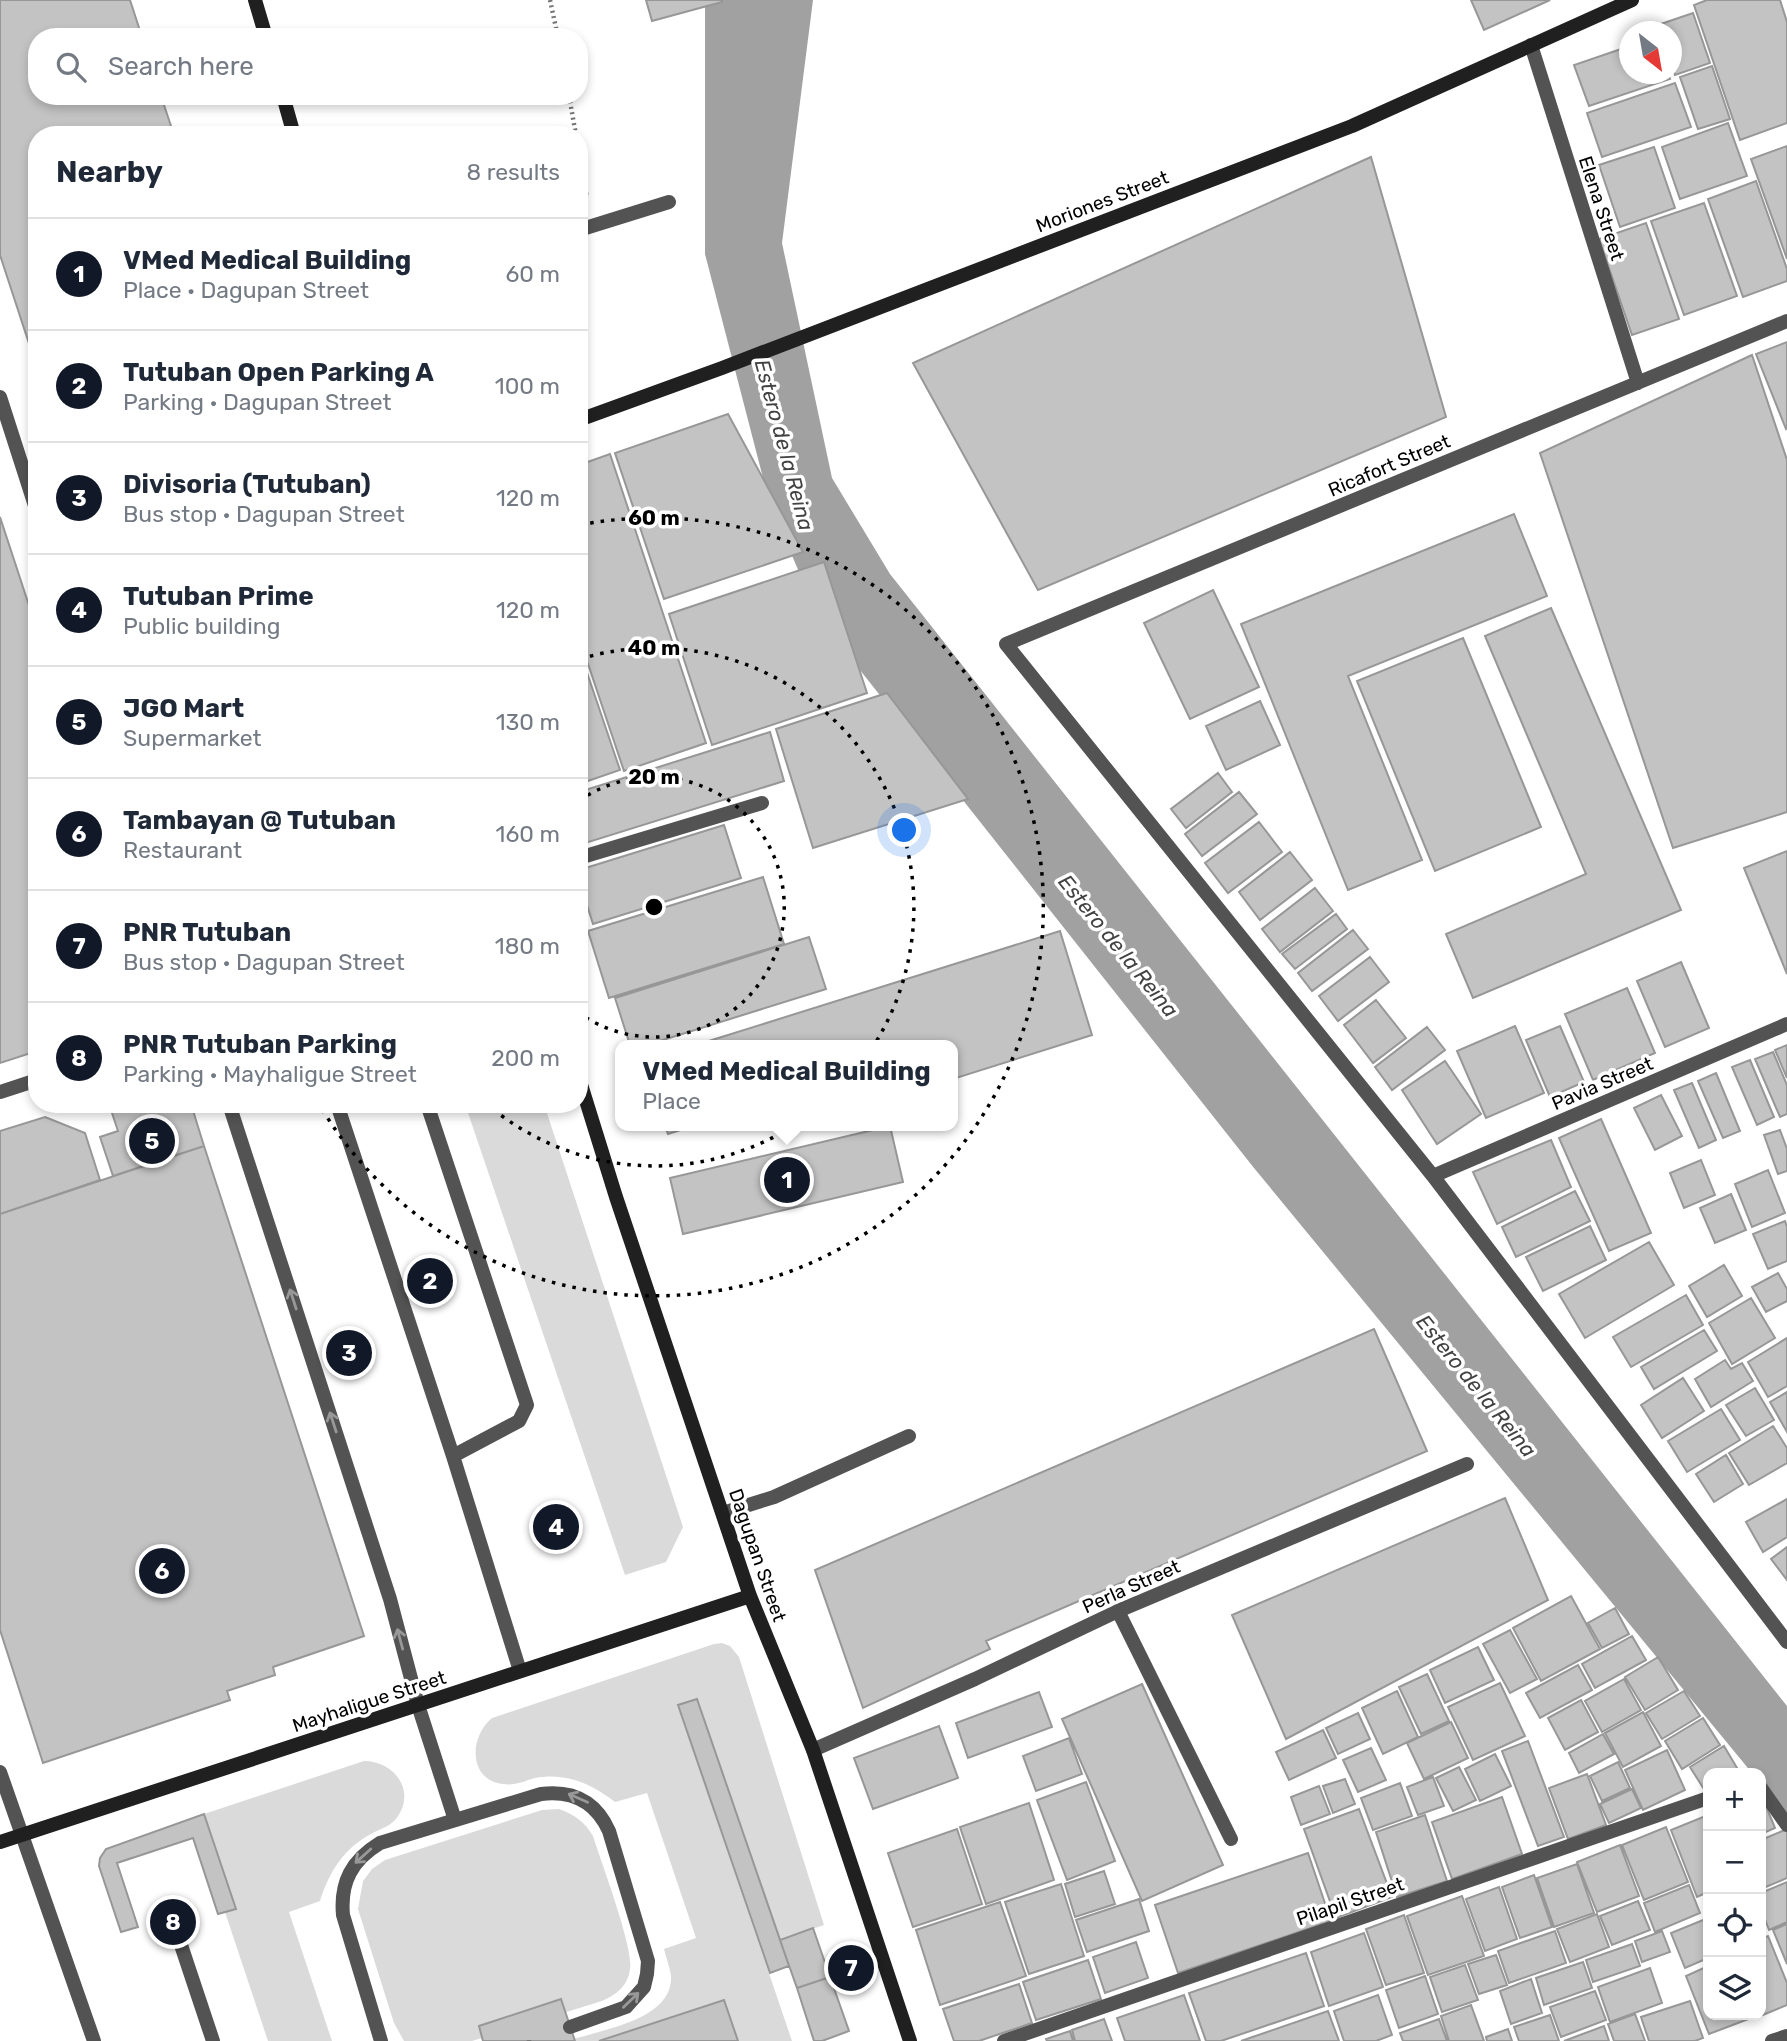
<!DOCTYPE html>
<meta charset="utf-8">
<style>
body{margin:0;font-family:Rubik,sans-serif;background:#f6f6f7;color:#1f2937}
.controls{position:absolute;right:21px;bottom:21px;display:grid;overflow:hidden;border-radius:14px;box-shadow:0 4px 10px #0003}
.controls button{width:63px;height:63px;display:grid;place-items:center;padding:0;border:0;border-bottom:2px solid #e0e1e3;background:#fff;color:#1f2937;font:35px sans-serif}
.compass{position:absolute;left:1619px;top:21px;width:63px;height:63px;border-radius:50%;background:#fff;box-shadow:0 4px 10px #0003;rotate:149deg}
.you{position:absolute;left:905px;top:831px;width:24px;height:24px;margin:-18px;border:5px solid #fff;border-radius:50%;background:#1a73e8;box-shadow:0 0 0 10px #1a73e833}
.badge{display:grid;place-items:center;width:46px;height:46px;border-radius:50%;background:#111827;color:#fff;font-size:23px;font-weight:700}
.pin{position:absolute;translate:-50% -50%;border:4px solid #fff;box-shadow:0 2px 7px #0006}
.popup{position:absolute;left:615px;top:1040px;width:343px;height:91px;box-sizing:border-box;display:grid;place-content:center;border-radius:14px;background:#fff;filter:drop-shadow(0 2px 5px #0005);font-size:23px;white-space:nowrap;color:#747a83}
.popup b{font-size:26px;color:#1f2937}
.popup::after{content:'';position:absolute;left:50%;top:100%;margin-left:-14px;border:14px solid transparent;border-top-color:#fff}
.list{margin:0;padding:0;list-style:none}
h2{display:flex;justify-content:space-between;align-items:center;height:91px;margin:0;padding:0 28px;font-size:30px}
h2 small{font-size:23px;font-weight:400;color:#747a83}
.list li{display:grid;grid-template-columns:46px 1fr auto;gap:21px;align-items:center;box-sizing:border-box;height:112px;padding:0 28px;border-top:2px solid #e0e1e3}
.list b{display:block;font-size:26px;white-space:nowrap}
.list p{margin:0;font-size:23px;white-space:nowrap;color:#747a83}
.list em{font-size:23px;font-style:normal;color:#747a83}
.icon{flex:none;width:38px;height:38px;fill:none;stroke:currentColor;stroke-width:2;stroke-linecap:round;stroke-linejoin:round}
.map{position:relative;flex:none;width:1787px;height:2041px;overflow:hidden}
.search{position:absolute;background:#fff;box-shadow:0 4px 10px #0003;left:28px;top:28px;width:560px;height:77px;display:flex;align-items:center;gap:18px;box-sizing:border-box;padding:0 24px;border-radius:28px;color:#747a83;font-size:26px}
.panel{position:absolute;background:#fff;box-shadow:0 4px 10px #0003;left:28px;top:126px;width:560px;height:987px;border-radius:28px}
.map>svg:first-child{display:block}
.green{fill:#dadada}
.water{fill:#a1a1a1}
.building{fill:#c3c3c3;stroke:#979797;stroke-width:2}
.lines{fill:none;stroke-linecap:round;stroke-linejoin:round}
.path{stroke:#757575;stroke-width:4.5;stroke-dasharray:2 3.5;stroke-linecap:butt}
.lane{stroke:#535353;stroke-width:14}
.street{stroke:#535353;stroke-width:14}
.secondary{stroke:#202020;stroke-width:14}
.oneway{stroke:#989898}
.ring{fill:none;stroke:#000;stroke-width:3.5;stroke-dasharray:3.5 7}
.labels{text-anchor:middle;stroke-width:7;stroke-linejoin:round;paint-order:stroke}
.street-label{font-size:19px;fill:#000;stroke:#fff}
.water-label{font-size:21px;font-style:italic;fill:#424242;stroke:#fff}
.centre{fill:#000;stroke:#fff;stroke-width:3.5}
.ring-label{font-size:21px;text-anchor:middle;font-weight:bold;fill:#000;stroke:#fff;stroke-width:7;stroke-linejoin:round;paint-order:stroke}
</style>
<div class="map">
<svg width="1787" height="2041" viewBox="0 0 1787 2041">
<rect width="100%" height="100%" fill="#fff"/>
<path class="green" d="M465,1104H544L683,1527L666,1562L625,1575Z
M722,1643L730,1646L739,1657L824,1925L780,1940L697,1699L678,1706L792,2041H738L724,2000L599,2041H575L574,2039C606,2029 673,2019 671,1976C670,1967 666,1958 664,1949L696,1938L647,1793L615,1802C592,1784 565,1772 535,1778C524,1781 515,1786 503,1784C468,1780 469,1737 492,1718L714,1644Z
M364,1761C393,1761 416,1789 398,1816C391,1827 381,1828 371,1834C344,1848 329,1872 320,1901L289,1912L332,2041H268L225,1912L236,1908L204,1814Z
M559,1809C575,1815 584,1821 593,1836C601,1862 634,1948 630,1969C628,1986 616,1995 602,2001L472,2041H404L394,2023L358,1909L363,1881L372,1869L385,1860L542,1810Z"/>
<path class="water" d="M705,0H813L782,243L832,478L890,574L1787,1706V1816L1761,1784V1773H1752L1254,1168L818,617L769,501L705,254Z"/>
<path class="building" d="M0,0H130L142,37H37V96H161L174,135H37V368L0,255Z
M646,0H722V2L652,21Z
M1471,0H1550L1484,30Z
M1707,0H1780L1787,22V123L1740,140L1694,5Z
M1693,13L1710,63L1675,75L1672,65V32H1660L1658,25Z
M1630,46V74H1668L1670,79L1589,106L1574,65Z
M1712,66L1730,119L1698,129L1680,77Z
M1675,83L1691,127L1602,157L1587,113Z
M1728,123L1747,176L1680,199L1662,147Z
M1787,146V259L1751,159Z
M1654,147L1675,208L1620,227L1599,165Z
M1371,157L1446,417L1038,590L913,363Z
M1756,181L1787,269V281L1743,297L1708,199Z
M1704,203L1737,296L1684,315L1651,221Z
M1646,223L1679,319L1632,335L1599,239Z
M1787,342V428L1786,429L1756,354Z
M1752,355L1787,460V812L1673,848L1540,453Z
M728,414L803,552L664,599L615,453Z
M610,454L706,743L624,771L579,637V465Z
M1514,514L1547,596L1348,676L1422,860L1348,890L1241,624Z
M0,517L37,630V1051L0,1063Z
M824,562L867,693L712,745L669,614Z
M1213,590L1259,687L1190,719L1144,623Z
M1551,608L1681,910L1473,998L1446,934L1586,874L1485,636Z
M1463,638L1541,827L1435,871L1357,681Z
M579,649L620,770L579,784Z
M887,693L968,799L813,848L776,729Z
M1260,701L1280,745L1226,770L1206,726Z
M770,732L784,781L579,845V792Z
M1218,773L1232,792L1186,828L1171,809Z
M1239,792L1257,814L1202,856L1185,834Z
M1259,822L1282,852L1228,893L1205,863Z
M724,825L741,878L593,924L579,880V870Z
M1787,851V974L1744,868Z
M1290,852L1312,880L1260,920L1239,892Z
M763,877L784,944L609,998L588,931Z
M1315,888L1333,911L1280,952L1262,929Z
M1336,914L1347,929L1295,969L1282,954Z
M1353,930L1368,949L1312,991L1298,973Z
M1060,931L1092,1035L953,1079V1045H696Z
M809,937L826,989L647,1045H630L615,998Z
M1370,957L1389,982L1338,1021L1319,996Z
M1681,962L1709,1028L1665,1047L1637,981Z
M1627,988L1655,1053L1593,1080L1565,1014Z
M1376,1000L1406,1038L1373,1063L1344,1025Z
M1515,1026L1544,1093L1486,1118L1457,1051Z
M1560,1026L1584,1082L1550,1097L1526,1040Z
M1427,1027L1445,1050L1392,1090L1375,1067Z
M1787,1045V1078L1775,1050Z
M1773,1052L1787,1085V1114L1780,1117L1755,1059Z
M1750,1060L1774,1117L1757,1125L1732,1067Z
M1445,1061L1481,1114L1437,1144L1402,1090Z
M1716,1073L1740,1131L1723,1138L1698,1081Z
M1692,1083L1716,1140L1699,1148L1674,1090Z
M1661,1095L1682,1136L1655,1150L1634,1108Z
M109,1104H191L204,1146L113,1176L100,1137L118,1131Z
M45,1117L85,1133L100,1180L0,1214V1131Z
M1601,1119L1651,1233L1609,1251L1559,1138Z
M665,1126H693L668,1134Z
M780,1126H804L782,1133Z
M890,1126L903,1182L683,1234L670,1178Z
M1780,1130L1787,1149V1171L1778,1174L1764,1135Z
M1551,1140L1571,1187L1497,1224L1473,1172Z
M204,1146L364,1636L273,1667L275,1675L227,1691L230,1700L43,1763L0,1630V1214Z
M1701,1160L1715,1195L1684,1208L1670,1173Z
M1768,1170L1785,1213L1752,1227L1735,1184Z
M1575,1191L1590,1221L1516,1257L1502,1227Z
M1731,1194L1746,1230L1715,1243L1700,1208Z
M1785,1221L1787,1227V1261L1768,1269L1753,1234Z
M1590,1226L1606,1260L1543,1291L1526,1257Z
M1649,1242L1674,1285L1585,1338L1559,1294Z
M1724,1265L1742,1296L1707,1317L1689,1286Z
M1778,1273L1787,1289V1301L1766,1312L1752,1287Z
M1686,1295L1703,1325L1631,1367L1613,1337Z
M1751,1298L1775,1338L1732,1364L1709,1323Z
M1374,1329L1427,1451L986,1641L990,1649L863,1708L815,1570Z
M1704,1330L1717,1351L1654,1389L1641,1367Z
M1787,1338V1386L1768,1397L1748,1362Z
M1725,1360L1731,1369L1742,1363L1753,1381L1711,1407L1695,1379Z
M1683,1378L1704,1411L1662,1438L1641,1405Z
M1755,1388L1774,1420L1746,1436L1726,1405Z
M1787,1392V1432L1770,1402Z
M1721,1409L1740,1440L1687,1472L1668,1441Z
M1773,1426L1787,1448V1463L1749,1485L1729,1453Z
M1726,1455L1743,1484L1714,1502L1696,1474Z
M1505,1498L1548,1600L1286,1739L1232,1615Z
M1787,1499V1537L1763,1552L1746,1522Z
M1787,1547V1580L1771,1559Z
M1571,1596L1600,1649L1541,1681L1513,1628Z
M1615,1608L1629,1634L1602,1648L1588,1623Z
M1510,1630L1537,1679L1510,1693L1483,1644Z
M1632,1636L1646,1660L1595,1688L1582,1664Z
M1478,1647L1494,1680L1445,1703L1430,1670Z
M1658,1657L1678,1690L1645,1710L1625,1677Z
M1578,1665L1592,1690L1540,1718L1526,1693Z
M1427,1674L1449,1721L1421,1734L1399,1687Z
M1624,1679L1641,1710L1602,1732L1585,1701Z
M1500,1683L1525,1736L1473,1760L1448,1707Z
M1142,1684L1223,1865L1142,1901L1062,1719Z
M1397,1691L1418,1737L1383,1754L1362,1708Z
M1684,1691L1700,1716L1662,1739L1646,1713Z
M1039,1692L1052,1727L968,1758L956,1723Z
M697,1699L789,1966L770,1973L678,1705Z
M1581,1700L1598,1732L1565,1750L1548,1718Z
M1643,1712L1661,1746L1623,1767L1605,1733Z
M1358,1713L1370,1739L1338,1754L1326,1728Z
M1703,1718L1720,1745L1682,1769L1665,1741Z
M1451,1722L1468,1758L1424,1779L1407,1743Z
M939,1726L958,1778L873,1809L854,1758Z
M1323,1730L1336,1758L1289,1780L1276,1752Z
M1603,1734L1614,1754L1579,1773L1569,1753Z
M1069,1738L1082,1774L1036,1791L1023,1756Z
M1528,1741L1564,1837L1538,1846L1502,1751Z
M1724,1746L1740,1773H1708L1707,1794L1690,1767Z
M1371,1748L1386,1780L1358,1792L1343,1760Z
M1667,1750L1685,1790L1643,1810L1625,1770Z
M1495,1754L1511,1786L1480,1801L1465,1769Z
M1618,1762L1630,1788L1602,1801L1590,1776Z
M1459,1767L1476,1800L1453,1811L1436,1778Z
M1587,1774L1606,1825L1568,1839L1549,1788Z
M1433,1777L1444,1806L1418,1815L1407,1787Z
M1345,1779L1355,1804L1333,1813L1323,1786Z
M1086,1782L1115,1861L1067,1880L1037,1800Z
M1400,1783L1412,1816L1373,1830L1361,1798Z
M1319,1786L1330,1814L1301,1825L1291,1797Z
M1632,1789L1641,1808L1609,1823L1600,1804Z
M1502,1797L1522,1854L1452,1879L1432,1822Z
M1763,1799L1775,1828L1761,1834V1800Z
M1029,1803L1054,1880L986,1904L960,1827Z
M1359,1809L1392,1897L1336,1918L1304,1829Z
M204,1814L236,1909L218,1914L193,1838L117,1863L138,1927L121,1932L99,1866L100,1858L106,1849Z
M1425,1815L1447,1881L1397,1897L1376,1832Z
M1708,1815V1892L1697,1897L1671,1830Z
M1666,1827L1688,1882L1644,1900L1622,1845Z
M957,1829L982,1904L913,1927L888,1853Z
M1787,1829V1878L1761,1889V1840Z
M1620,1845L1639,1896L1597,1912L1577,1862Z
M1308,1853L1331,1921L1178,1973L1155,1905Z
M1577,1864L1594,1913L1554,1927L1537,1878Z
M1104,1871L1115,1904L1075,1917L1065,1884Z
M1534,1875L1552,1927L1520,1938L1502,1887Z
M1787,1882V1922L1769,1930L1761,1909V1893Z
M1061,1884L1084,1956L1029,1974L1005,1902Z
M1689,1885L1700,1913L1655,1932L1644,1903Z
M1499,1887L1517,1939L1485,1951L1466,1899Z
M1462,1896L1484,1956L1428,1975L1407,1916Z
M1139,1899L1149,1931L1087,1952L1076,1920Z
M1638,1901L1650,1930L1612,1945L1600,1916Z
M1000,1902L1026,1976L940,2005L916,1930Z
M1597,1914L1609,1947L1570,1962L1557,1929Z
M1404,1915L1424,1973L1386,1985L1366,1929Z
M1708,1918V1958L1685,1968L1671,1933Z
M1787,1924V1964L1773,1930Z
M813,1928L830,1977L797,1988L780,1940Z
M1555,1931L1566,1963L1509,1983L1498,1951Z
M1662,1931L1670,1952L1642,1962L1635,1941Z
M1364,1933L1383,1987L1329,2006L1311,1952Z
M1768,1936L1787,1983V2005L1763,2015L1761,2010V1939Z
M1136,1942L1148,1978L1105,1993L1093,1957Z
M1632,1944L1640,1966L1593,1982L1586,1960Z
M1306,1953L1324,2006L1221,2041H1206L1189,1993Z
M1496,1955L1507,1985L1479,1994L1468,1964Z
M1088,1960L1101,1999L1036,2020L1023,1982Z
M1583,1962L1592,1988L1544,2005L1536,1978Z
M1465,1965L1478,2000L1442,2012L1430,1977Z
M1708,1966V2015H1759L1709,2034L1686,1976Z
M1650,1968L1662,2003L1610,2022L1598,1987Z
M1425,1976L1438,2014L1399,2028L1386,1990Z
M830,1977L849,2031L822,2041H814L797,1988Z
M1531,1979L1542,2013L1511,2024L1500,1991Z
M1019,1984L1032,2023L979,2041H954L943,2009Z
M1595,1991L1606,2020L1561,2037L1550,2007Z
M1184,1995L1200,2041H1125L1117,2018Z
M1378,1995L1392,2035L1376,2041H1344L1334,2011Z
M561,1999L575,2041H483L479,2026Z
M724,2000L738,2041H599Z
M1690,2001L1703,2038L1695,2041H1649L1641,2017Z
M1471,2005L1484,2041H1449L1441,2016Z
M1328,2011L1339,2041H1241Z
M1635,2014L1645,2041H1614L1608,2024Z
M1550,2015L1559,2041H1519L1514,2027Z
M1104,2019L1112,2041H1075L1072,2030Z
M1439,2019L1447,2041H1403L1400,2033Z
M1604,2026L1609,2041H1564Z
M1508,2029L1512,2041H1487L1486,2037Z
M1070,2031L1073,2041H1047L1046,2039Z"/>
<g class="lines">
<path class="path" d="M550,0L558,37
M569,96L576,135
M579,155L587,198
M529,2040V2041"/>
<path class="lane" d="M579,230L669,202
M0,397L37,512
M579,858L762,803
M0,1092L37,1080
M229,1104L390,1599L418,1705L455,1820
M337,1104L453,1456L520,1671
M427,1104L527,1405L519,1421L453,1456
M723,1513L774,1497L909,1436
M1118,1611L1231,1839
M0,1772L94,2041
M173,1921L213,2041
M381,2041L343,1915C340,1882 352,1860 380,1843L541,1794C573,1790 596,1802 609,1831L648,1961L647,1974L644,1987L626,2007L570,2027
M1004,2041L1708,1798"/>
<path class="street" d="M1531,45L1638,383
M1787,321L1006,644L1433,1176L1787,1642
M1433,1176L1787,1024
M813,1750L975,1679L1118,1611L1467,1464
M1761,1788L1787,1825
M1772,2041L1787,2036"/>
<path class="secondary" d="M255,0L266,37
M283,96L294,135
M579,420L722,368L1352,126L1632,0
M579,1078L616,1197L750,1596L813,1750L910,2041
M0,1842L750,1596"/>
</g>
<defs><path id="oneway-shaft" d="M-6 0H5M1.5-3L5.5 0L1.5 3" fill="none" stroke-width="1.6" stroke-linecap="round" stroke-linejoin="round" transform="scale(1.75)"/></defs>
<g class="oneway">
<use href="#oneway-shaft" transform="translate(293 1299) rotate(-108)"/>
<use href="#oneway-shaft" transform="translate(333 1422) rotate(-108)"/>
<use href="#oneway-shaft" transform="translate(400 1639) rotate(-105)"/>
<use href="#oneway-shaft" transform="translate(578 1798) rotate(-156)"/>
<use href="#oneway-shaft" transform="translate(363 1856) rotate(138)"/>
<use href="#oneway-shaft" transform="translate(631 2000) rotate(-44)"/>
</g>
<g class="ring">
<path d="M579 801A130 130 0 1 1 579 1013"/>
<path d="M580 659A259 259 0 1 1 488 1105"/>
<path d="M580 525A389 389 0 1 1 319 1104"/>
</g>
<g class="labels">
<g class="street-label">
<text transform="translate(1102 201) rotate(-21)" y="7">Moriones Street</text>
<text transform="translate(1602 208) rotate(72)" y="7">Elena Street</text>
<text transform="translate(1389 465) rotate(-23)" y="7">Ricafort Street</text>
<text transform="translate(1602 1083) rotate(-23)" y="7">Pavia Street</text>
<text transform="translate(758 1555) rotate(71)" y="7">Dagupan Street</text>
<text transform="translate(1131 1586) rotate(-24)" y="7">Perla Street</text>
<text transform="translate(369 1701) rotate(-18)" y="7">Mayhaligue Street</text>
<text transform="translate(1350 1901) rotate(-19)" y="7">Pilapil Street</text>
</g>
<g class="water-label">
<text transform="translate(784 445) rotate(75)" y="7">Estero de la Reina</text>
<text transform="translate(1118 946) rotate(51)" y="7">Estero de la Reina</text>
<text transform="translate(1476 1386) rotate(51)" y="7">Estero de la Reina</text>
</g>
</g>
<circle cx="654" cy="907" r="10" class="centre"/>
<g class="ring-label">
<text x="654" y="525">60 m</text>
<text x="654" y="655">40 m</text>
<text x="654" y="784">20 m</text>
</g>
</svg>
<div class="controls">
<button>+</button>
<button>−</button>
<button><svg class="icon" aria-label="locate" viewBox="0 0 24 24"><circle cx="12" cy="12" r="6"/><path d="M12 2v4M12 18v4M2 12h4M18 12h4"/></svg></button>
<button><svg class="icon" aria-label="layers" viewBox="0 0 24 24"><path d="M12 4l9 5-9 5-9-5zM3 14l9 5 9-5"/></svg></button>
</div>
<svg class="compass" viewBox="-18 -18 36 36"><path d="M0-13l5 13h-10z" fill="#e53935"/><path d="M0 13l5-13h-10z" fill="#747a83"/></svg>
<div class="you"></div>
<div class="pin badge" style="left:787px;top:1180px">1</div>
<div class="popup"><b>VMed Medical Building</b>Place</div>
<div class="pin badge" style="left:430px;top:1281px">2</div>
<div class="pin badge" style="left:349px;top:1353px">3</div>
<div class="pin badge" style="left:556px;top:1527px">4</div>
<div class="pin badge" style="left:152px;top:1141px">5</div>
<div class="pin badge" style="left:162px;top:1571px">6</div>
<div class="pin badge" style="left:851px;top:1968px">7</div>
<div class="pin badge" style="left:173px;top:1922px">8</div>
<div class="search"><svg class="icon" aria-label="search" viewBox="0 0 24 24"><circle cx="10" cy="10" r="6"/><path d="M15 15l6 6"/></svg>Search here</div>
<section class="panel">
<h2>Nearby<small>8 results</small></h2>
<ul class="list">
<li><span class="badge">1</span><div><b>VMed Medical Building</b><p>Place · Dagupan Street</p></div><em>60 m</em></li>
<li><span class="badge">2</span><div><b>Tutuban Open Parking A</b><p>Parking · Dagupan Street</p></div><em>100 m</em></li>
<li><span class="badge">3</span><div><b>Divisoria (Tutuban)</b><p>Bus stop · Dagupan Street</p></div><em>120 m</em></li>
<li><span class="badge">4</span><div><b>Tutuban Prime</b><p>Public building</p></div><em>120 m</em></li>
<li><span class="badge">5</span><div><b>JGO Mart</b><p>Supermarket</p></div><em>130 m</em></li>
<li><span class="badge">6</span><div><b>Tambayan @ Tutuban</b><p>Restaurant</p></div><em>160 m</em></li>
<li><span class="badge">7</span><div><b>PNR Tutuban</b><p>Bus stop · Dagupan Street</p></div><em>180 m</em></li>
<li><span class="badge">8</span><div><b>PNR Tutuban Parking</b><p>Parking · Mayhaligue Street</p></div><em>200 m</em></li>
</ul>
</section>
</div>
